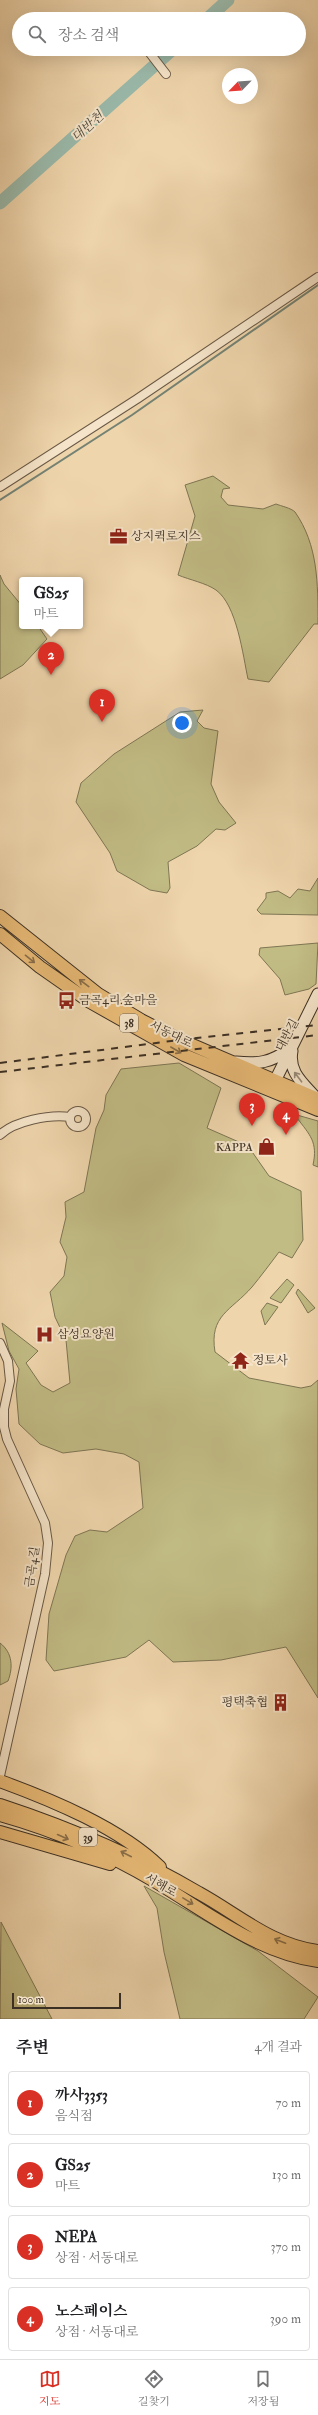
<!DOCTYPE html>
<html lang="ko">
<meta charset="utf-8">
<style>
body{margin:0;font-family:"IM FELL Double Pica","Noto Serif KR",serif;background:#f6f6f6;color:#202124}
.compass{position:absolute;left:222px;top:68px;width:36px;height:36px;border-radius:50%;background:#fff;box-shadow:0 4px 16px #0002;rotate:245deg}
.scale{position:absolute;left:12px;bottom:10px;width:109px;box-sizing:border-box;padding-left:4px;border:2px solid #3c3024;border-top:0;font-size:11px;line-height:14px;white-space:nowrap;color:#3c3024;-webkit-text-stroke:3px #f5e4c9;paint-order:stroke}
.you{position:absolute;left:182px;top:723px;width:14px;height:14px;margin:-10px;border:3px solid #fff;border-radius:50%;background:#1a73e8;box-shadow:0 0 0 6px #1a73e833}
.badge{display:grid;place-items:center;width:26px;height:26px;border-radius:50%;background:#d93025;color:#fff;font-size:13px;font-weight:700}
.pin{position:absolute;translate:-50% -33px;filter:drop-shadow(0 1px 2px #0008)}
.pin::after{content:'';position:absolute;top:21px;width:14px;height:12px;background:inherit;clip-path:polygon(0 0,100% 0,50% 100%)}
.popup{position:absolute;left:19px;top:577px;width:64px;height:52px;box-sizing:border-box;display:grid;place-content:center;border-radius:4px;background:#fff;filter:drop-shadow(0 1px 3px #0005);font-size:13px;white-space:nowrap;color:#757577}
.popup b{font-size:15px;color:#202124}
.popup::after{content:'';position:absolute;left:50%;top:100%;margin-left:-8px;border:8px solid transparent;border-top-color:#fff}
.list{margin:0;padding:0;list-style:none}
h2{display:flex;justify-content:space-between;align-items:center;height:52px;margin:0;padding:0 16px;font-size:17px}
h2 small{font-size:13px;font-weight:400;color:#757577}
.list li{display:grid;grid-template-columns:26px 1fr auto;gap:12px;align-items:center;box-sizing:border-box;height:64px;margin:0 8px 8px;padding:0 8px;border:1px solid #e0e0e0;border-radius:4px}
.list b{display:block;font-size:15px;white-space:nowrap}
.list p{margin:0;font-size:13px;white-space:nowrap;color:#757577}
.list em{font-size:13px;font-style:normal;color:#757577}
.icon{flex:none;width:22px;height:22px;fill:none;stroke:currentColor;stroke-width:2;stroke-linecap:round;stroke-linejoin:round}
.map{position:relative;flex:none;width:318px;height:2019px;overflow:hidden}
.search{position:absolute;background:#fff;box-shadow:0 4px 16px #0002;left:12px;right:12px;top:12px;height:44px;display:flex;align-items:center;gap:10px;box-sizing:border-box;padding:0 14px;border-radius:22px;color:#757577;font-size:15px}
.sheet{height:340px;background:#fff}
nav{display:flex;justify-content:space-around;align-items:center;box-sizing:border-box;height:56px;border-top:1px solid #e0e0e0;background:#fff;font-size:11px;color:#757577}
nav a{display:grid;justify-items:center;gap:2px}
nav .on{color:#d93025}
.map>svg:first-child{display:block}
.green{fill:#c1bb84;stroke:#7e7654}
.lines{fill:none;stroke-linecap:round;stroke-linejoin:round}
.stream{stroke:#748274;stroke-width:2}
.river{stroke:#9ab9aa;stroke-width:13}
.street-casing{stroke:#695946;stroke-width:10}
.secondary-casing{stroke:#3c3024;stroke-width:13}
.primary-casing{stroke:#3c3024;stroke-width:14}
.street{stroke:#f5e4c9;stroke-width:8}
.secondary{stroke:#f5e4c9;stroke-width:11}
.primary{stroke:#e8ba76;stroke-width:12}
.rail{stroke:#3c3024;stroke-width:2;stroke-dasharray:7 7;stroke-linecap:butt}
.oneway{stroke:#896e49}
.oneway2{stroke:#988a76}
.labels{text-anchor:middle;stroke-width:4;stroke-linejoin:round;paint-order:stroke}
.shield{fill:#f5e4c9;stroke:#746656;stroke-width:1}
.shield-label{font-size:11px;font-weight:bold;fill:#3c3024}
.poi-label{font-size:12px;fill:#3c3024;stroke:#f5e4c9;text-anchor:start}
.street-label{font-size:12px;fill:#3c3024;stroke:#f5e4c9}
.water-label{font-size:13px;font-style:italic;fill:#4f4b3f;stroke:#f5e4c9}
</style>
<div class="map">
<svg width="318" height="2019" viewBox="0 0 318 2019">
<rect width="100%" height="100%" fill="#efd5ac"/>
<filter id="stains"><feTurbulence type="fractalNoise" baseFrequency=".005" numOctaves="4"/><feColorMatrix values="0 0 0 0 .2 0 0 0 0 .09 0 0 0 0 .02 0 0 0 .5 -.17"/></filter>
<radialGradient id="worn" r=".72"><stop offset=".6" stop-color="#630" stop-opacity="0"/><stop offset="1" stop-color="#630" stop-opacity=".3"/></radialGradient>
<path class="green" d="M213,476L230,488L223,489L221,497L228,505L263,509L276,504C281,506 291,508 295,512C318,545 318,583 318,624H314L269,682L248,679C243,656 237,605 216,590C206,583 190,580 178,575L195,516L185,485Z
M0,575L4,584L22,606V626H38L47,639L23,665L0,679Z
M203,710L197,721L204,728L218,731L211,784L219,802L236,823L225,830L216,829L197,846L168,862L170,888L167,893L150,890L117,871L110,853L76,802L81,783L114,754L180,712Z
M318,878V915L261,914L257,910L266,898V893L278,891L290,898L298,889L310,891Z
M318,943L316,984L309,989L285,995L280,979L259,955L260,948Z
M179,1063L221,1088L207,1128L248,1146L269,1176L301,1191L303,1240L292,1258L279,1252C270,1264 261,1276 252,1287C231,1311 209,1315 215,1352L249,1378L301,1388L311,1386L318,1380V1698L286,1647L221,1660L173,1662L149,1640L126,1657L54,1671L46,1660L49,1614L66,1555L75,1536L90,1530L107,1532L143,1508L139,1462L124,1454L96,1449L63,1453L40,1444L19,1424L16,1389L19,1369L9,1351L2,1323L38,1351L26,1363L41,1385L53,1392L70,1383L66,1340L55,1317L50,1292L64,1276L67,1257L60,1242L66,1217L65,1202L84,1192L96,1128L104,1110L106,1095L121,1069Z
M297,1115L318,1121V1167L313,1165C318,1142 310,1135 297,1118Z
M287,1279L294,1285L281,1303L270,1298Z
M298,1289L315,1308L308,1313L296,1293Z
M267,1303L278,1307L265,1325L261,1311Z
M0,1643C13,1653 13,1668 8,1681L0,1685Z
M144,1886L258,1951L318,1997L304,2019H180L164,1952L157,1908Z
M1,1922L52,2019H0Z"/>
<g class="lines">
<path class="stream" d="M0,500L132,415L318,285"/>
<path class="river" d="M207,19L228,0
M0,203L173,49"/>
<defs>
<path id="street" d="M149,52L166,74
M0,487L137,399L318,277
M70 1119a8 8 0 1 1 16 0a8 8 0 1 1-16 0Z
M0,1135C14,1121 50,1114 70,1117
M0,1343L8,1361L10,1381L4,1409V1427L7,1439L45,1523L48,1543L45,1574L0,1776"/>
<path id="secondary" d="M292,1051C288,1072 303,1083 316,1098
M236,1062C258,1064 271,1063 289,1049
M271,1089L318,994"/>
<path id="primary" d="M0,916L98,994L141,1020L176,1038L318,1099
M0,934L40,967L90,1002L184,1055L318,1110
M0,1781C52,1800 120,1828 160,1867
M0,1805C70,1828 136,1856 199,1893C239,1915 271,1945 318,1951
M0,1815C54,1830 107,1853 156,1882C207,1912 258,1953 318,1961
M0,1832L110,1864"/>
</defs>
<use href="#street" class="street-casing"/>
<use href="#secondary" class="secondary-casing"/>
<use href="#primary" class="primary-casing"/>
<use href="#street" class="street"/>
<use href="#secondary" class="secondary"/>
<use href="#primary" class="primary"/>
<path class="rail" d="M0,1063L187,1039L318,1025
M0,1072L318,1035"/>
</g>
<defs><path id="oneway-shaft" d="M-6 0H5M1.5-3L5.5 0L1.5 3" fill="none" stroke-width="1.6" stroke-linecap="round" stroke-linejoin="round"/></defs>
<g class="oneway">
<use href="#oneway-shaft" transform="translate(30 959) rotate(39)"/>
<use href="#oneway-shaft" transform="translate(84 983) rotate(-143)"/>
<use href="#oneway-shaft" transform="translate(176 1050) rotate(30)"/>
<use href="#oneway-shaft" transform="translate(63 1837) rotate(24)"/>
<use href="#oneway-shaft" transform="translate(126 1854) rotate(-153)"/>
<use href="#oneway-shaft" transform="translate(188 1901) rotate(31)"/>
<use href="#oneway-shaft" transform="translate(280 1941) rotate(-159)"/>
</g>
<use class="oneway2" href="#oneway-shaft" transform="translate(298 1077) rotate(-127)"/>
<defs>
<symbol id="office-bare" viewBox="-9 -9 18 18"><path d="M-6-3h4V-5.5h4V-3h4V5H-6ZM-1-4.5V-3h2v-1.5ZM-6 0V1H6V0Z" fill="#8f2418" stroke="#f5e4c9" stroke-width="2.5" paint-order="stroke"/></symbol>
<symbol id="bus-bare" viewBox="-9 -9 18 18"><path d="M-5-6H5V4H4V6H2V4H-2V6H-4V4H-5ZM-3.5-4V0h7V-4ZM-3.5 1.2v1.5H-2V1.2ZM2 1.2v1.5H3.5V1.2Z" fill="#8f2418" stroke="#f5e4c9" stroke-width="2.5" paint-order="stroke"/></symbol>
<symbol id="shop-bare" viewBox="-9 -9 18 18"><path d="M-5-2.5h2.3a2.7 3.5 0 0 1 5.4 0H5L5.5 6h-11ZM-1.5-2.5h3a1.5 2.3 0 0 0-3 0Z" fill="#8f2418" stroke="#f5e4c9" stroke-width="2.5" paint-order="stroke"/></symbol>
<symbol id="hospital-bare" viewBox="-9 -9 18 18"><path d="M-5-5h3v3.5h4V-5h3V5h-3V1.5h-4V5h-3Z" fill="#8f2418" stroke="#f5e4c9" stroke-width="2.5" paint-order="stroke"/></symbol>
<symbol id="temple-bare" viewBox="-9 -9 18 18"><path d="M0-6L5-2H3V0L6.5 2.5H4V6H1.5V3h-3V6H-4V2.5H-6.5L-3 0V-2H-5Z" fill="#8f2418" stroke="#f5e4c9" stroke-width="2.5" paint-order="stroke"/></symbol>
<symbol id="building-bare" viewBox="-9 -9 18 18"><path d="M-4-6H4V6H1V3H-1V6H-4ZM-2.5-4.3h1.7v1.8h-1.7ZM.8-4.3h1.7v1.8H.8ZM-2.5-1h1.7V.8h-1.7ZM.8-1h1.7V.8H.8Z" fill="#8f2418" stroke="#f5e4c9" stroke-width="2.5" paint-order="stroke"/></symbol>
</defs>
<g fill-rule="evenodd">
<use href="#office-bare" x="106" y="524" width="25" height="25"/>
<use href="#bus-bare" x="54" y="988" width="25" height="25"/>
<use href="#shop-bare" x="254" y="1134" width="25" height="25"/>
<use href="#hospital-bare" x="32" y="1322" width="25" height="25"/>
<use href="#temple-bare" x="228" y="1348" width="25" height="25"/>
<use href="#building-bare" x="268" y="1690" width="25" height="25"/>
</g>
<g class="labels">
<g class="shield">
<rect x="120" y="1014" width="18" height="18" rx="3"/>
<rect x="79" y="1828" width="18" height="18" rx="3"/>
</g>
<g class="shield-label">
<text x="129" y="1027">38</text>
<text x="88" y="1841">39</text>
</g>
<g class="poi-label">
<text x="131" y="540">상지퀵로지스</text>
<text x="79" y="1004">금곡4리.숲마을</text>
<text x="253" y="1151" text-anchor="end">KAPPA</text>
<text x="57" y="1338">삼성요양원</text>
<text x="253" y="1364">정토사</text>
<text x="268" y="1706" text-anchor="end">평택축협</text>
</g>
<g class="street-label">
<text transform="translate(171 1034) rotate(26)" y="4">서동대로</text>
<text transform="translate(287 1035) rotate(-62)" y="4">대반길</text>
<text transform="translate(32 1567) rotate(-82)" y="4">금곡4길</text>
<text transform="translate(161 1885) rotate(30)" y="4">서해로</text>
</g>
<g class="water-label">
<text transform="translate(87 126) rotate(-42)" y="5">대반천</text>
</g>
</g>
<rect width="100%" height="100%" filter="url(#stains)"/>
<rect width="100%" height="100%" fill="url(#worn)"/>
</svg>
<svg class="compass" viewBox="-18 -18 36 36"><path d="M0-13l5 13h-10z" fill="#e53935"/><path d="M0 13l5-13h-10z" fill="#757577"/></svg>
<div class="scale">100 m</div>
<div class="you"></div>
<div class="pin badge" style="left:102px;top:722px">1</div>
<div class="pin badge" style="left:51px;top:675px">2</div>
<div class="popup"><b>GS25</b>마트</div>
<div class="pin badge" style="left:252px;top:1126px">3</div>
<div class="pin badge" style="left:286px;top:1135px">4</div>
<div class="search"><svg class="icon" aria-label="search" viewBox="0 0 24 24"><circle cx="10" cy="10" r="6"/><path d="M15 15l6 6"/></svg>장소 검색</div>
</div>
<section class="sheet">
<h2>주변<small>4개 결과</small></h2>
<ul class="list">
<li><span class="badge">1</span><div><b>까사3353</b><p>음식점</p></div><em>70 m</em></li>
<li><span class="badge">2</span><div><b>GS25</b><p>마트</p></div><em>130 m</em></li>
<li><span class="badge">3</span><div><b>NEPA</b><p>상점 · 서동대로</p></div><em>370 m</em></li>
<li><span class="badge">4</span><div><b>노스페이스</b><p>상점 · 서동대로</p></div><em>390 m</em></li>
</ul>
</section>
<nav>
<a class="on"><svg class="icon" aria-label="map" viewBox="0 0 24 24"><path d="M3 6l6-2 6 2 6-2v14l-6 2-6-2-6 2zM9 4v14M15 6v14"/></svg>지도</a>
<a><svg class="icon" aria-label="directions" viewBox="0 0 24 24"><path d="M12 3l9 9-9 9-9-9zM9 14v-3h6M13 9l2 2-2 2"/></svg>길찾기</a>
<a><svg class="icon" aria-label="saved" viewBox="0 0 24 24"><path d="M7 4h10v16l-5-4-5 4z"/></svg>저장됨</a>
</nav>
